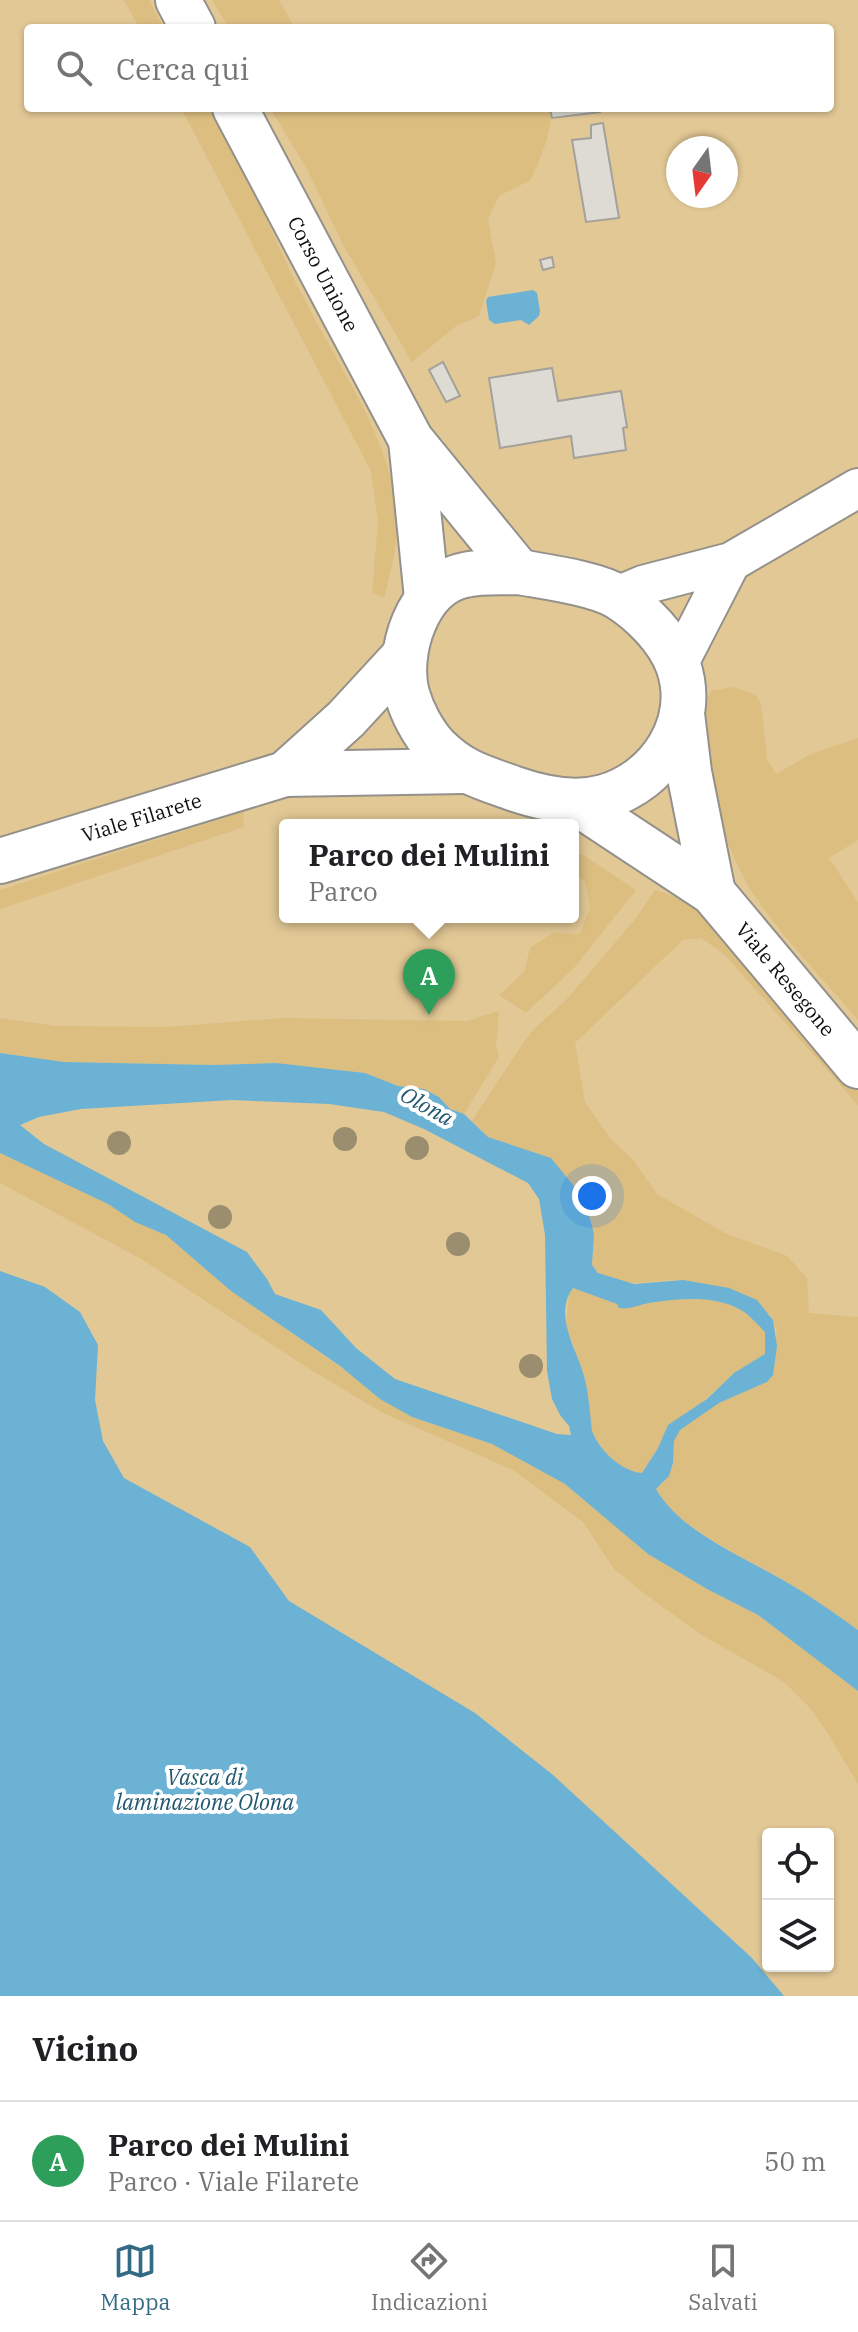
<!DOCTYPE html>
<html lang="it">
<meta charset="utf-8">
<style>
body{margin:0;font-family:"IBM Plex Serif",serif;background:#f6f6f6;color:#202124}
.controls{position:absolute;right:24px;bottom:24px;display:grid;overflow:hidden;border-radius:8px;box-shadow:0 2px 6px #0004}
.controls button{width:72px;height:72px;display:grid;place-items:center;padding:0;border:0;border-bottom:2px solid #e0e0e0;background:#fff;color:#202124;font:40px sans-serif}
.compass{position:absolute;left:666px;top:136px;width:72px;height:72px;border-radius:50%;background:#fff;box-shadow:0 2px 6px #0004;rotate:194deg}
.you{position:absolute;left:592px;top:1196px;width:28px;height:28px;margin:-20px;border:6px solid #fff;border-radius:50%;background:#1a73e8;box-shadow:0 0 0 12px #1a73e833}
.badge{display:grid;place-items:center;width:52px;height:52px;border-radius:50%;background:#336b85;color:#fff;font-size:26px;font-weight:700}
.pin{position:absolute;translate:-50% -66px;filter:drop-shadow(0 2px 4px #0008)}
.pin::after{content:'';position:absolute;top:42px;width:28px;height:24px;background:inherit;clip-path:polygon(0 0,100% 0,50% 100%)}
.popup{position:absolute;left:279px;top:819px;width:300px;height:104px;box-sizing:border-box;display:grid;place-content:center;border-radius:8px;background:#fff;filter:drop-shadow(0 2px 6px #0005);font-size:26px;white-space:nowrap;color:#757577}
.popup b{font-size:30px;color:#202124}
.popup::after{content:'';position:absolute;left:50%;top:100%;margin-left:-16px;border:16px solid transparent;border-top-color:#fff}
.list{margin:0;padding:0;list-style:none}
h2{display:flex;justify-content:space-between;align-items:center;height:104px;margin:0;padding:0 32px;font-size:34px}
h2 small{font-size:26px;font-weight:400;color:#757577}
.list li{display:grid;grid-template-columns:52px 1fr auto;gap:24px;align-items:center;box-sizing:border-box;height:120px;padding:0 32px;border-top:2px solid #e0e0e0}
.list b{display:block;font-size:30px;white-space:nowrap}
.list p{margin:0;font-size:26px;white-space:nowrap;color:#757577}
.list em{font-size:26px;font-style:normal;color:#757577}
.icon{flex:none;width:44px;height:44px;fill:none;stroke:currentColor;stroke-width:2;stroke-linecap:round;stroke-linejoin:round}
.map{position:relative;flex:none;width:858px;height:1996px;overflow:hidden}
.search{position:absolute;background:#fff;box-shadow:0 2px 6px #0004;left:24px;right:24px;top:24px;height:88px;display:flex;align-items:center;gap:20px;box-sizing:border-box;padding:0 28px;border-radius:8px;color:#757577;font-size:30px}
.sheet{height:224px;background:#fff}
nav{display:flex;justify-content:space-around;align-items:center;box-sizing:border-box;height:112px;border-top:2px solid #e0e0e0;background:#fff;font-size:22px;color:#757577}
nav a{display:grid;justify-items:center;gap:4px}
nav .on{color:#336b85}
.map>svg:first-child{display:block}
.green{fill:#e2c895;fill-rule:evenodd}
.forest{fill:#dcbe81}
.water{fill:#6cb2d4;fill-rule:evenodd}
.building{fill:#dedbd4;stroke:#a4a19b;stroke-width:2}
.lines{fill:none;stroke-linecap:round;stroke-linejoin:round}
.street-casing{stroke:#94918b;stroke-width:42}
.secondary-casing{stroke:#94918b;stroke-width:48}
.street{stroke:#fff;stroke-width:38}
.secondary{stroke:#fff;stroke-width:44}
.tree{fill:#9a8e6e}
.labels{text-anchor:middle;stroke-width:8;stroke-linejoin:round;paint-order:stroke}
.street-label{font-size:20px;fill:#100f0d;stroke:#fff}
.water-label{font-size:22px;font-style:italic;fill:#215870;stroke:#fff}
</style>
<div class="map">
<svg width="858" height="1996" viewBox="0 0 858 1996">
<rect width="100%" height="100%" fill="#fcf9f2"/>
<path class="green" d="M0,0H858V1996H0ZM28,28H830V108H28ZM678,148H726V196H678ZM285,825H573V917H285ZM768,1834H828V1966H768Z"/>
<path class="forest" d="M124,0H149L164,28H139Z
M212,0H279L295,28H229Z
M181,108H209C225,138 242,168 257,199C272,230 285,262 301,293C333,357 382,425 395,496C401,531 393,564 384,598L372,593L378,522L371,471Z
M270,108H551C553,132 540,158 531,180L499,196L488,219L496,263L479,316L456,326L412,362L343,245L308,171Z
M734,687L756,695L761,704L767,759L776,774L811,754L858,738V840L829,858L858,902V1020C824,980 786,941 756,898C734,866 707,795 701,756C698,737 701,708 711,691Z
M243,812L244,827L0,909V890Z
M573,852L585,856L636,890L574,968L526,1013L499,995L524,972L530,948L552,933L580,934L590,907L585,881L573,873Z
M655,890L677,897L697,911L858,1091V1105L724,954L701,938L683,940L575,1043L585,1102L610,1138L634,1161L657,1194L725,1233L787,1256L807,1278L809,1313L858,1317V1630C833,1612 807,1594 780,1578C740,1554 681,1531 655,1489L669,1476L673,1463L674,1441L680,1430L719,1403L767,1382L777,1332L770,1314C750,1307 699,1282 681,1280C652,1278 613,1294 592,1265L594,1234L551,1158L488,1137L472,1121L525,1040L536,1027L566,1000L636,918Z
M499,1011L496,1046L499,1057L464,1114L449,1109L439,1097L424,1089L398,1086L364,1073L276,1063L213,1065L64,1062L0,1053V1018L56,1026L167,1027L281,1018L467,1021Z
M0,1153L108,1204L135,1222L166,1235L231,1291L412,1417L492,1444L565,1484L648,1554L707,1589L758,1615L858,1691V1784L827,1732L810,1708L784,1682L700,1634L641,1591L614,1569L583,1522L513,1470L381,1412L303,1365L143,1260L0,1183Z
M573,1288L617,1304L619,1308C628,1310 639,1305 649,1303C676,1299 711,1295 737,1308C747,1312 758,1324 765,1332V1354L734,1373L699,1405L658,1448L642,1473C621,1471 600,1451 592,1431L574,1345L566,1329L569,1294Z"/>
<path class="water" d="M533,290L537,293L540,311L539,316L529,325L521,320L495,324L489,320L486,301L488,297Z
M0,1053L64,1062L213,1065L276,1063L365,1073L398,1086L424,1089L439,1097L450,1109L464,1114L488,1137L551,1158L573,1185L589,1215L594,1234L592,1265L598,1273L634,1284L683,1280L729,1288L757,1300L773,1320L777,1346L773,1375L767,1382L719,1403L680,1430L674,1441L673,1463L669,1476L656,1489C680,1531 740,1555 781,1579C808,1594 833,1612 858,1630V1691L758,1615L707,1589L648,1554L565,1484L492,1444L412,1417L380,1399L340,1366L231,1291L166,1235L135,1222L108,1204L0,1153ZM232,1100L329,1104L384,1112L424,1129L528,1183L539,1199L545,1235L547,1371L552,1399L560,1415L569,1426L571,1435L557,1434L395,1379L356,1348L321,1310L275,1294L267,1279L247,1252L44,1144L20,1125L39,1117L81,1109ZM573,1288L617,1304L619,1308C628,1310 639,1305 649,1303C676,1299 711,1295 737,1308C747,1312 757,1324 765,1332V1354L734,1373L707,1399L668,1425L658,1448L642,1473C621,1471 600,1451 592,1431C590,1414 589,1396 585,1380C579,1352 552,1316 573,1288Z
M0,1271L45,1287L80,1312L98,1345L95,1400L103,1441L124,1478L250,1547L289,1601L475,1713L553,1775L752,1958L784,1996H0Z"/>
<path class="building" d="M550,108H600V112L552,118Z
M603,123L619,218L586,222L572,140L591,138V125Z
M552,257L554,267L543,270L540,260Z
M443,362L460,396L446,402L429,370Z
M552,368L558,401L621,391L627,427L623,428L626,450L574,458L571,436L500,448L489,378Z"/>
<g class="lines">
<defs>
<path id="street" d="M617,596L643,585L731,562L858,488
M678,665L731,562"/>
<g id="secondary">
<path d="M178,0L193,28"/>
<path id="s1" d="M235,108L411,440L519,572"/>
<path d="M411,440L427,598"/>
<path d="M519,572C546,577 595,583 618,597C642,612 668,638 678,665C698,722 660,781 604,797C575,805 544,799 515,789C482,777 462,773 436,747C423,733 412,712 407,694C396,653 417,584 465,575C482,571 501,573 519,572Z"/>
<path d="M682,714L689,772L713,893"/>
<path d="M285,774L346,719L405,655"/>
<path id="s2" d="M575,802L713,893L858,1066"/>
<path id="s3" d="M0,861L285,774L464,771"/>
</g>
</defs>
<use href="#street" class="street-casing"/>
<use href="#secondary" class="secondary-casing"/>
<use href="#street" class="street"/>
<use href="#secondary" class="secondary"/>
</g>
<g class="tree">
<circle cx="345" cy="1139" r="12"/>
<circle cx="119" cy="1143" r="12"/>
<circle cx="417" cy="1148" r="12"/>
<circle cx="220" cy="1217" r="12"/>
<circle cx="458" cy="1244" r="12"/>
<circle cx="531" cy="1366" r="12"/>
</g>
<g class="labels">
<g class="street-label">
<text dy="7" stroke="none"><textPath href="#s1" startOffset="188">Corso Unione</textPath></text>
<text dy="7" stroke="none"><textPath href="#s3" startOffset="148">Viale Filarete</textPath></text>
<text dy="7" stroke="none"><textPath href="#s2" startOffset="278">Viale Resegone</textPath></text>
</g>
<g class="water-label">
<text transform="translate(427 1106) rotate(29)" y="8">Olona</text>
<text x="205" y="1785">Vasca di<tspan x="205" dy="25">laminazione Olona</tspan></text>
</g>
</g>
</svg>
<div class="controls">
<button><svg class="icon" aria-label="locate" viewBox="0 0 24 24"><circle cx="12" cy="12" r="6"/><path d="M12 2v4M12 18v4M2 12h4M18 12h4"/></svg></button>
<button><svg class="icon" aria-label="layers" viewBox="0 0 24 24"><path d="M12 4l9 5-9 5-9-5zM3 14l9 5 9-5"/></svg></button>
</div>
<svg class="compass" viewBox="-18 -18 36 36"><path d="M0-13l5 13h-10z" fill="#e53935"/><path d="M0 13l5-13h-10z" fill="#757577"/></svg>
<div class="you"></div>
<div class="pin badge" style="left:429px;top:1015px;background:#2e9e5b">A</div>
<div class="popup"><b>Parco dei Mulini</b>Parco</div>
<div class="search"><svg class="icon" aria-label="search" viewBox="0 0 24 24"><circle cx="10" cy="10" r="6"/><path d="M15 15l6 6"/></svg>Cerca qui</div>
</div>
<section class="sheet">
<h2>Vicino<small></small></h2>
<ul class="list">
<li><span class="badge" style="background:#2e9e5b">A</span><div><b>Parco dei Mulini</b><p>Parco · Viale Filarete</p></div><em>50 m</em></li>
</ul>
</section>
<nav>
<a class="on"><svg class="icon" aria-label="map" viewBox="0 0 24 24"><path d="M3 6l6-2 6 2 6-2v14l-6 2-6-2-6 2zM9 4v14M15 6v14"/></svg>Mappa</a>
<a><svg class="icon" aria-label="directions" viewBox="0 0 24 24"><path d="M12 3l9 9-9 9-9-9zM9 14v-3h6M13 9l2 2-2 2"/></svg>Indicazioni</a>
<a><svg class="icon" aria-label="saved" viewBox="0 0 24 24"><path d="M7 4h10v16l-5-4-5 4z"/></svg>Salvati</a>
</nav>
